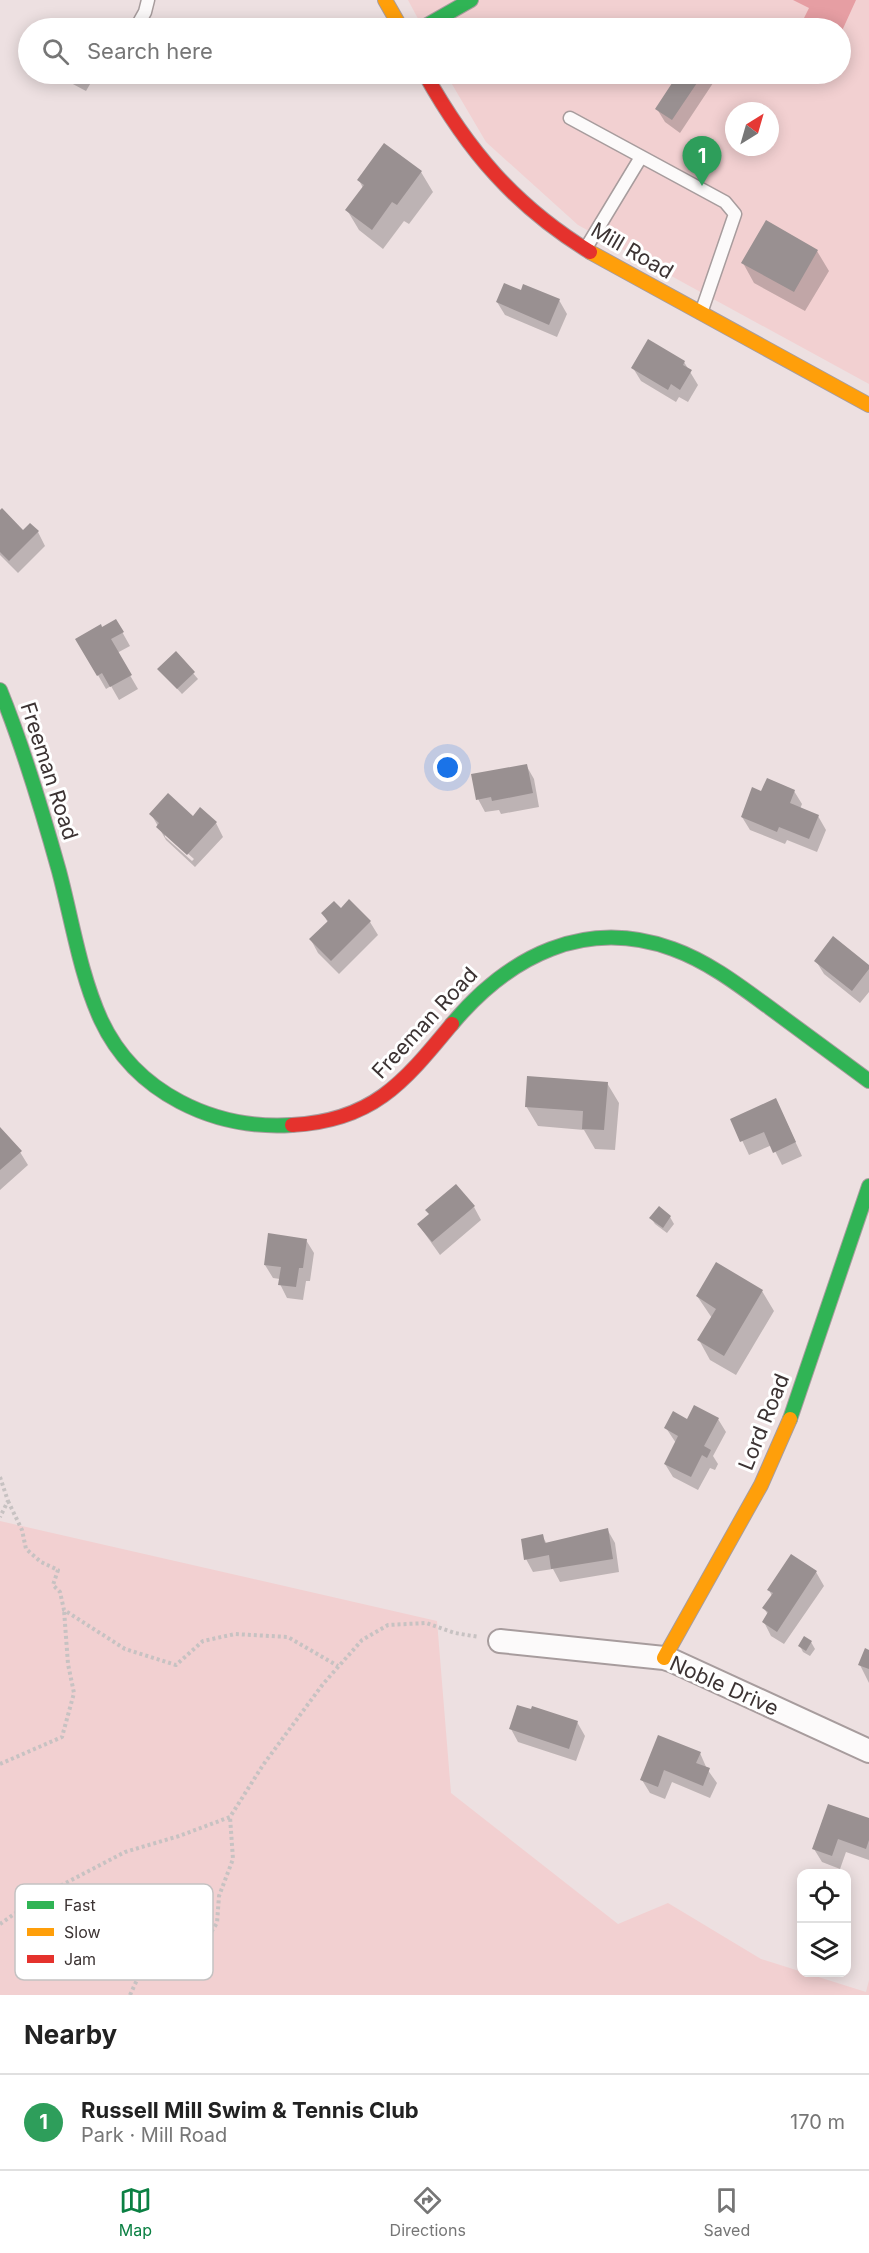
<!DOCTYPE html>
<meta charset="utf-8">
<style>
body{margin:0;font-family:Inter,sans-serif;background:#f6f6f6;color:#222}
.controls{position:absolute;right:18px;bottom:18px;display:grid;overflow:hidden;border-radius:12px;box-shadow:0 3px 15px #0003}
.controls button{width:54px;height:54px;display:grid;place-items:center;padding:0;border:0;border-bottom:2px solid #e0e0e0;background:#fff;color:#222;font:30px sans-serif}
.compass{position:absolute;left:725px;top:102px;width:54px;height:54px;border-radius:50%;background:#fff;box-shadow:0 3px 15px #0003;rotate:37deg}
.you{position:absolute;left:448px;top:768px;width:21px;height:21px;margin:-15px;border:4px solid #fff;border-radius:50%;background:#1a73e8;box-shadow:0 0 0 9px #1a73e833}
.badge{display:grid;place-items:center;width:39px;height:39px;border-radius:50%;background:#0b8043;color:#fff;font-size:20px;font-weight:700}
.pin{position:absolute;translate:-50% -50px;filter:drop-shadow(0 2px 3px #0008)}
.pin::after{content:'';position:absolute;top:32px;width:21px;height:18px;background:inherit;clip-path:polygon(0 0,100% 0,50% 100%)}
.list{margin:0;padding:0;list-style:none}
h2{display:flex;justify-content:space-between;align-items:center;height:78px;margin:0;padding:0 24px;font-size:26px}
h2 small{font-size:20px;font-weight:400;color:#767676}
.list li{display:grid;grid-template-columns:39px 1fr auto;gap:18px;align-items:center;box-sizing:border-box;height:96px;padding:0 24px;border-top:2px solid #e0e0e0}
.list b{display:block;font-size:22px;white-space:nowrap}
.list p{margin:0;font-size:20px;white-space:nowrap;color:#767676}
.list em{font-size:20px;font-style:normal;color:#767676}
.icon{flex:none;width:33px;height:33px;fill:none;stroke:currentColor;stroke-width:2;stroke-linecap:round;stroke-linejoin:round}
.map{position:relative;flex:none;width:869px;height:1995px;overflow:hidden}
.search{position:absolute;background:#fff;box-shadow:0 3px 15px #0003;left:18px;right:18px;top:18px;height:66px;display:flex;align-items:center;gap:15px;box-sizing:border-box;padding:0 21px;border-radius:33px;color:#767676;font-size:22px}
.sheet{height:174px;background:#fff}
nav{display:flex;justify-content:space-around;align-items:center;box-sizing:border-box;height:84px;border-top:2px solid #e0e0e0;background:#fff;font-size:16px;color:#767676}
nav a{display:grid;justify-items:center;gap:3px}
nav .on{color:#0b8043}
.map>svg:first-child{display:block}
.green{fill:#f2d0d1;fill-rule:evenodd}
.water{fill:#e69ea3}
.shadow{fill:#0003;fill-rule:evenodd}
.building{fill:#999091}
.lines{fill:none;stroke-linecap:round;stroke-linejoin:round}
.lane-casing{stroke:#a79c9d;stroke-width:15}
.street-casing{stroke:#a79c9d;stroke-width:26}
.fast-casing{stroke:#a79c9d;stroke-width:16}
.slow-casing{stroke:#a79c9d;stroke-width:16}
.jam-casing{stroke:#a79c9d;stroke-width:16}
.path{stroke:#c7c2c2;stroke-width:4;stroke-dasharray:3 3;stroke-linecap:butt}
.lane{stroke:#fcfafa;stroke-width:12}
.street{stroke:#fcfafa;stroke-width:22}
.fast{stroke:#30b455;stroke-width:14}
.slow{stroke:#ff9f0a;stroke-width:14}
.jam{stroke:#e5322d;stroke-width:14}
.labels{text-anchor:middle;stroke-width:6;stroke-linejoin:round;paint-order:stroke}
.street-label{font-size:21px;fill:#3c3333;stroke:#fff}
.key{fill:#fff;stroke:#c4c2c2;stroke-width:1.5}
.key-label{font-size:16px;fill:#3c3333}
</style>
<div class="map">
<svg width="869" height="1995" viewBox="0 0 869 1995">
<rect width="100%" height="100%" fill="#ede0e1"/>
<path class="green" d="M408,0H869V384L578,225L486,142L446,74H840V28H423ZM734,111H770V147H734Z
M0,1521L437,1621L451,1793L618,1924L668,1903L761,1959L866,1992L869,1980V1995H0Z"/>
<path class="water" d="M793,0H856L841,33L840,28H799L809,8Z"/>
<path class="shadow" d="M54,74H96L86,91Z
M680,74H719L680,133L665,122L657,109Z
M421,172L433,192L409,224L404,221L383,249L359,230L347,210L363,188L359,180Z
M817,251L829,271L805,311L754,283L743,263Z
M559,300L567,314L557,337L505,315L497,302Z
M684,362L698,385L688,402L679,397L676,402L641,381L633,368Z
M0,512L23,532H38L45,546L18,573L0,555Z
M116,621L130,646L117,653L138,689L119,700L111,686L106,689L77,639L102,629Z
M176,653L198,679L182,694L159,669Z
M526,765L534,779L539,807L501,814L499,810L485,812L478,799Z
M794,791L802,804L800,809L818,816L826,830L817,852L787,840L785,844L750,830L742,817L762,793Z
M201,810L216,823L223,837L195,867L166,840L151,814L193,818ZM165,833L194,859L192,861L165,837Z
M349,901L370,922L378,935L339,974L318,953L311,940L328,923L323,913L341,910Z
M816,961L869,967V992L860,1003L824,974Z
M607,1083L619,1103L615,1150L595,1149L584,1130L538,1126L526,1106Z
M776,1100L802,1156L782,1165L772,1145L749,1155L732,1119Z
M0,1129L20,1152L28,1165L0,1190Z
M474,1207L481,1220L440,1255L418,1224Z
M659,1208L670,1217L674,1224L667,1233L655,1224L651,1218Z
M306,1240L314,1253L310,1281H306L303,1300L287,1298L280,1284V1279L273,1278L265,1265Z
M717,1264L762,1291L774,1311L736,1375L710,1360L699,1340L712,1318L697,1296Z
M718,1419L726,1432L713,1456L718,1464L715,1470L710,1468L698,1490L673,1477L665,1464L676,1443L666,1428Z
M607,1529L615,1543L619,1572L560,1582L553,1569L533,1572L526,1559L542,1536L547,1544Z
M816,1572L824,1586L784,1644L771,1636L764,1622L768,1615L764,1608L772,1596L769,1590Z
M804,1638L811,1642L815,1649L810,1656L803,1652L800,1646Z
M869,1651V1683L860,1665Z
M577,1722L585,1736L576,1761L518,1742L511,1729Z
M700,1753L707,1769L717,1783L710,1798L672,1782L665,1799L650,1793L642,1780Z
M869,1819V1860L846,1852L840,1869L822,1862L814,1849Z"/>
<path class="building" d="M678,74H703L672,120L655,109Z
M384,143L422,171L397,205L392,202L372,230L345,210L364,185L357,180Z
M766,220L818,250L794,292L741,263Z
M504,283L521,290L523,284L560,299L549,325L496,302Z
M648,339L685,361L683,365L692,370L680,390L671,384L668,390L631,368Z
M2,508L23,530L30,523L39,531L9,561L0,552V510Z
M116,619L124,632L111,639L132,675L110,687L102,673L97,676L75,639L101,624L102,627Z
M176,651L195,672L177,689L157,669Z
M527,764L533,793L492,801L491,797L476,800L471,774Z
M767,778L795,790L790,803L819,815L809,839L779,827L777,832L741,817L752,787L761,791Z
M168,793L193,816L200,807L217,822L187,855L156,827L159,823L149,814Z
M349,899L371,921L331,961L309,939L328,921L321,913L334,901L341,908Z
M833,936L869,965V969L852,991L814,961Z
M527,1076L608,1082L604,1130L582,1129L583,1111L525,1107Z
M776,1098L796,1142L773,1153L764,1132L740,1142L730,1119Z
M0,1127L22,1151L0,1170Z
M456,1184L475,1206L432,1242L417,1224L429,1214L425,1210Z
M659,1206L671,1216L663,1228L649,1218Z
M268,1233L307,1239L303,1268H299L296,1287L278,1285L281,1267L264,1265Z
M716,1262L763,1290L724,1356L697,1340L716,1309L696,1296Z
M694,1405L719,1418L704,1446L711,1450L707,1458L702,1455L691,1477L664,1464L678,1436L664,1428L673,1411L687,1419Z
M608,1528L613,1559L551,1569L549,1555L524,1560L521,1539L543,1534L545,1543Z
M791,1554L817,1571L777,1632L762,1622L768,1612L762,1608L773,1593L767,1590Z
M804,1636L812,1641L806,1651L798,1646Z
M865,1648L869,1650V1669L858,1665Z
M517,1705L531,1709L532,1706L578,1721L569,1749L509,1729Z
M658,1735L701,1752L696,1763L710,1768L703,1786L664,1770L658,1787L640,1780Z
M828,1804L869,1818V1840L866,1849L838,1839L832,1856L812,1849Z"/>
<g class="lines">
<defs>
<path id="lane" d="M136,28L145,12L148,0
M570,118L725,202L735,214L701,313
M586,248L641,157"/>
<path id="street" d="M500,1641L664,1658L673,1661L869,1751"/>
<path id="fast" d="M422,28L471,0
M0,690C24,749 42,810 59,871C72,920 80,974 101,1020C135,1093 214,1130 292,1125
M452,1024C509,956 585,917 673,949C709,962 740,986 770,1008C803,1032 836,1057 869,1081
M790,1419L869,1186"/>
<path id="slow" d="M385,0L401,28
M590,252L869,405
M664,1658L761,1485L790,1419"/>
<path id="jam" d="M425,74C468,151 515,206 590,252
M292,1125C373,1121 404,1082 452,1024"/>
</defs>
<use href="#lane" class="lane-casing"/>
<use href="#street" class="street-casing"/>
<use href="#fast" class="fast-casing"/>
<use href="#slow" class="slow-casing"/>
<use href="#jam" class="jam-casing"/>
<path class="path" d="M0,1477L8,1501L0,1517
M8,1501L22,1530L26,1549L41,1562L58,1570L53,1585L60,1592L64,1610L125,1649L176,1665L203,1641L235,1634L288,1637L338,1666
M0,1764L62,1737L74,1693L68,1664L64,1610
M0,1924L37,1898L125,1852L179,1836L230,1817L263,1765L323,1684L362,1640L388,1625L426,1623L455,1633L479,1637
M130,1995L142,1969L156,1954H183L202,1946L217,1923L219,1896L233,1859L230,1817"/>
<use href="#lane" class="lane"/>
<use href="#street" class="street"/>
<use href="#fast" class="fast"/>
<use href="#slow" class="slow"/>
<use href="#jam" class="jam"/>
</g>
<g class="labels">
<g class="street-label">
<text transform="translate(632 251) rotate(30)" y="7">Mill Road</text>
<text transform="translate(49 771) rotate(72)" y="7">Freeman Road</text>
<text transform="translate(425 1023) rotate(-47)" y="7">Freeman Road</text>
<text transform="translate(764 1422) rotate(-68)" y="7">Lord Road</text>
<text transform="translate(724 1686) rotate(24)" y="7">Noble Drive</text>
</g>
</g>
<rect x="15" y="1884" width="198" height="96" rx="9" class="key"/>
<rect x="27" y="1901" width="27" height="8" fill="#30b455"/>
<rect x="27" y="1928" width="27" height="8" fill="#ff9f0a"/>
<rect x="27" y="1955" width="27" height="8" fill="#e5322d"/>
<g class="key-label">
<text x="64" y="1911">Fast</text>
<text x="64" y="1938">Slow</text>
<text x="64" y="1965">Jam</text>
</g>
</svg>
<div class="controls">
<button><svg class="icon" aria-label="locate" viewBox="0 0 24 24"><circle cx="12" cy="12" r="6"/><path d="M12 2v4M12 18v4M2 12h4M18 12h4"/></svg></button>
<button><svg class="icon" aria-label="layers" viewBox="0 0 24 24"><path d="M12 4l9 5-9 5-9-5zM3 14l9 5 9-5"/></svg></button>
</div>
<svg class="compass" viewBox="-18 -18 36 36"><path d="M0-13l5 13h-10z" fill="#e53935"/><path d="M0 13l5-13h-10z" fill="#767676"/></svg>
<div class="you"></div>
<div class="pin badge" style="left:702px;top:186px;background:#2e9e5b">1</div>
<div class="search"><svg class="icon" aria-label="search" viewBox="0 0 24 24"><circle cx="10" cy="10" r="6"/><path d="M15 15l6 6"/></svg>Search here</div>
</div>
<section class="sheet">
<h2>Nearby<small></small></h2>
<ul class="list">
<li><span class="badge" style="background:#2e9e5b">1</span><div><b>Russell Mill Swim &amp; Tennis Club</b><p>Park · Mill Road</p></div><em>170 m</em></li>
</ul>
</section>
<nav>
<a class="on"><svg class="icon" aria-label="map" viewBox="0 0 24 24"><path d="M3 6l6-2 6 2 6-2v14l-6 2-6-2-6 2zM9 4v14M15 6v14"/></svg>Map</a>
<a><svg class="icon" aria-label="directions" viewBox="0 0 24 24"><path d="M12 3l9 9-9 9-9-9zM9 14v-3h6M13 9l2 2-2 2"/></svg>Directions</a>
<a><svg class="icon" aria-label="saved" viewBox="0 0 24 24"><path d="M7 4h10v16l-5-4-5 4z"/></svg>Saved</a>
</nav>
